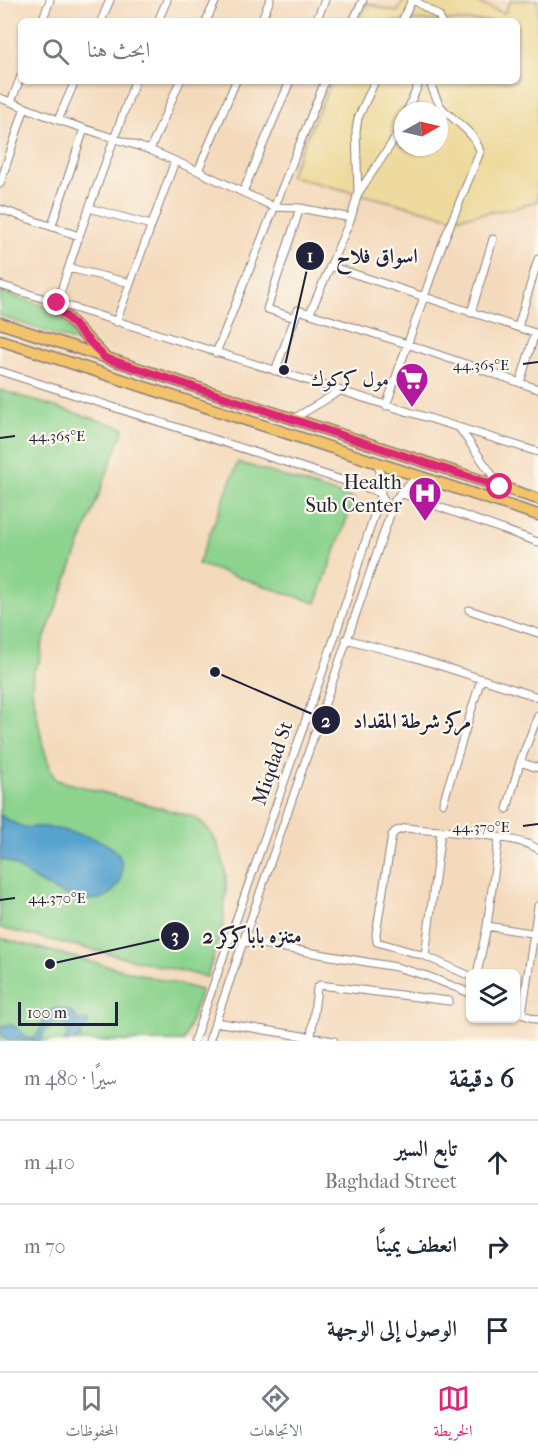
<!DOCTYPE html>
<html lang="ar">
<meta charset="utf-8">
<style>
body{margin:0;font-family:"IM FELL French Canon",Amiri,serif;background:#f6f6f7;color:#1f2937;direction:rtl}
.controls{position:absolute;right:18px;bottom:18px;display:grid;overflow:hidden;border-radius:9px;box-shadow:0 2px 4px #0004}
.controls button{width:54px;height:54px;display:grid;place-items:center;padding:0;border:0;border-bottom:2px solid #e0e1e3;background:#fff;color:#1f2937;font:30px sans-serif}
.compass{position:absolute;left:394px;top:102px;width:54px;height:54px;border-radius:50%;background:#fff;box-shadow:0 2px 4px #0004;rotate:82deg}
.scale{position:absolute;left:18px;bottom:15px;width:100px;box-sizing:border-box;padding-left:6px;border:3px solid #22223b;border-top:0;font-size:16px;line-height:21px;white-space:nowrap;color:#22223b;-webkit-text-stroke:4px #fbf7ec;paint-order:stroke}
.stop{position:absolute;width:18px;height:18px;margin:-14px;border:4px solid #db2777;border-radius:50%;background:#fff}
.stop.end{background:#db2777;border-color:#fff;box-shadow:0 2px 6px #0008}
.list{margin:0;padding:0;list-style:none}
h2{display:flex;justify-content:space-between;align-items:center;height:78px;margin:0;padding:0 24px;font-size:26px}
h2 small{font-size:20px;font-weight:400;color:#747a83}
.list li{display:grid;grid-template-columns:39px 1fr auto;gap:18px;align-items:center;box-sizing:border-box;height:84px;padding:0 24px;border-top:2px solid #e0e1e3}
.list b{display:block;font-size:22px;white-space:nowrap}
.list p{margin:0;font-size:20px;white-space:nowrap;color:#747a83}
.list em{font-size:20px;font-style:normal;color:#747a83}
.icon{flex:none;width:33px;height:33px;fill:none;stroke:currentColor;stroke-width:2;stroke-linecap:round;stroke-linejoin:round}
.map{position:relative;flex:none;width:538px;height:1041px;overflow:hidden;direction:ltr}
.search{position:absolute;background:#fff;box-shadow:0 2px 4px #0004;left:18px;right:18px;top:18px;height:66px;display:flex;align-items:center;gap:15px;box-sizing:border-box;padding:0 21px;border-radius:9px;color:#747a83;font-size:22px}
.sheet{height:330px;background:#fff}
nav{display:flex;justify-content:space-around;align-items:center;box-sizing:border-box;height:84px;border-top:2px solid #e0e1e3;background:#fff;font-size:16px;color:#747a83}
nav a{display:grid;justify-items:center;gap:3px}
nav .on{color:#db2777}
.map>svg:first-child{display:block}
.green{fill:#8cd38e;stroke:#577a64;stroke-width:1.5}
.sand{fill:#eeda9e;stroke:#887e6c;stroke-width:1.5;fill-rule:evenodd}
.water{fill:#56a3cf;stroke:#3c6285;stroke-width:1.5}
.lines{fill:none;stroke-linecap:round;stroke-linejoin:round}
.minor-casing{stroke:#8b7e7c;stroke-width:9}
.primary-casing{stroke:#8b7e7c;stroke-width:13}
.minor{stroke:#fff;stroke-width:7}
.primary{stroke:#f2c36a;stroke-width:10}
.route{stroke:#db2777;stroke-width:8}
.ticks{fill:none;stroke:#22223b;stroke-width:2}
.labels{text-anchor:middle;stroke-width:4.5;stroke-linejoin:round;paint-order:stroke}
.poi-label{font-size:20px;fill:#22223b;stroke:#fbf7ec;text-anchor:end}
.street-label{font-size:20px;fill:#22223b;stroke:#fbf7ec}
.ticks-label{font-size:15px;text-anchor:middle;fill:#22223b;stroke:#fbf7ec;stroke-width:4.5;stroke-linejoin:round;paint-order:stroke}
.leader{fill:none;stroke:#22223b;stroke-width:2}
.callout-dot{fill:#22223b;stroke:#fbf7ec;stroke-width:2}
.mark-label{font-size:18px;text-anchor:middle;font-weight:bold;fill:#fff}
.callout-label{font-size:21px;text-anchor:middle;font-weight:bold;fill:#22223b;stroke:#fbf7ec;stroke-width:4.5;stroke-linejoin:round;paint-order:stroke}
</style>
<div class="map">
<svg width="538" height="1041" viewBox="0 0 538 1041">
<rect width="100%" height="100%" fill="#fbf7ec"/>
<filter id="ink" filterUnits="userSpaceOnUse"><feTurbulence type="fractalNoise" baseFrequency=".0167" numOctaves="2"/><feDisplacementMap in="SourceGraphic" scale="12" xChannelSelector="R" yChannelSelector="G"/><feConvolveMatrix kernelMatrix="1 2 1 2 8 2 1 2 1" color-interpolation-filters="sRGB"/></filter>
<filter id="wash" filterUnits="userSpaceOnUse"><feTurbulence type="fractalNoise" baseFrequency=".008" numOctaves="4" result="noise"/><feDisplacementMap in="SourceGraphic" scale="24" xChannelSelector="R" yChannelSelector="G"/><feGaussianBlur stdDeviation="1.35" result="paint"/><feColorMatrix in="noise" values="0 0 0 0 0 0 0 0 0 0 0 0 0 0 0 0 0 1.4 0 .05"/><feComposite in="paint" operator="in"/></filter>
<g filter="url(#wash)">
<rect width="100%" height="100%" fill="#f4dabc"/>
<path class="green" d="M0,292L51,308L85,345L0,316Z
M0,390L124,428L42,645L40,660L33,672L32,690L43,746L52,774L57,780L194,817C218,832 228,866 226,893C225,904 223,910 224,921L207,977L0,928Z
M238,462L354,499L316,603L198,564Z
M0,938L201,990L184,1041H0Z"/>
<path class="sand" d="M404,0H470L504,13L511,0H538V201L515,208L454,218L289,176L332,81H517V21H359L367,3L397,12ZM403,111H439V147H403Z"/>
<path class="water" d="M0,815C8,820 15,825 24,827C30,829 36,826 42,827C53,827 64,831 74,833C96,839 124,844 122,872C121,881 118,887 112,892C92,911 54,891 35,880C23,872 14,862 0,859Z
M56,1008C66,1008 73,1012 78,1021L88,1020V1024L82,1030L81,1037L74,1041H64L68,1035C68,1027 64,1022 56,1022L44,1031L41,1041H23L16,1038L9,1041L3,1036L0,1030L2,1026C14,1021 20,1032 28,1038L33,1039L38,1034L47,1012Z"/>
</g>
<g filter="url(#ink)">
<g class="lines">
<defs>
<path id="minor" d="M414,0L439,16L441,21
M42,21L50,0
M101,21L110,0
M158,21L167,0
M206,21L216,0
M261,21L270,0
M316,21L325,0
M353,21L363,0
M402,21L412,0
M236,81L198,171L274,207L300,208L351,218
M0,98L58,120L150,150L198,171
M11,102L21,76
M407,111L420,81
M58,120L75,81
M150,150L180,81
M0,184L25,107
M243,192L290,81
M359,192L396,137L403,121
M89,208L151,225
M0,209L79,236
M52,225L84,129
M330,266L538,334
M69,268L130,283
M0,285L538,452
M57,303L79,236L135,81
M310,313L351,218L358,193L356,131L358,118L375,81
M471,313L493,239
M295,318L267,309L300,208
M116,322L175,161
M518,327L538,259
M216,353L325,81
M0,371L373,490L381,494L383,499L391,510
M275,371L298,310L407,344L538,389
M520,383L535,333
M386,406L442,245L480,152C476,133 454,121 442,108C436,101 433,89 429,81
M293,419L340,391
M460,429L500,486
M400,493L538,542
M469,610L538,633
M346,639L413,657L538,697
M520,762L538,768
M443,803L481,679
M507,809L520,762L538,716
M487,926L538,934
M243,941L396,967L427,976L470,993
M425,956L441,832
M477,974L487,926L499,837
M470,976L425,956L377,942L376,934L392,835L396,831L406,828C438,832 513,833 538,849
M516,1012L538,1020
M522,1014L538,906
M215,1022L334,1041
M311,1037L317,988L320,985L449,1001
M194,1041L335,636L381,494L380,472L377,461
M209,1041L395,500L406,487L419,476"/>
<path id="primary" d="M57,303L60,310L103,355
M0,323L538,499
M0,340L538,515"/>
</defs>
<use href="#minor" class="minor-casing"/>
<use href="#primary" class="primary-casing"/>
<use href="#minor" class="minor"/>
<use href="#primary" class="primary"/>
</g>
</g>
<g class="lines" filter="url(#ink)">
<path class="route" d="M57,303L60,310L105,358L500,487"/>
</g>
<path class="ticks" d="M523,364L538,362M0,438L15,436M523,826L538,824M0,900L15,898"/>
<defs>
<symbol id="supermarket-pin" viewBox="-11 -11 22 30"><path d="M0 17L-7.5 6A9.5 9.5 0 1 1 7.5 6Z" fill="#b5179e" stroke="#fbf7ec"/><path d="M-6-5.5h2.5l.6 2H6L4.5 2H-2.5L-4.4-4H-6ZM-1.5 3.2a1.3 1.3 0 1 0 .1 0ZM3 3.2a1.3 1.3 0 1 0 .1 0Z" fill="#fff"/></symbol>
<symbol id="hospital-pin" viewBox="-11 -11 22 30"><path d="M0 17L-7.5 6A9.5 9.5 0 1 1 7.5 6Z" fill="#b5179e" stroke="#fbf7ec"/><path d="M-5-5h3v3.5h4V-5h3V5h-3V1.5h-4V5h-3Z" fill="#fff"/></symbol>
</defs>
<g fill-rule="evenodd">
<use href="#supermarket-pin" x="393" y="360" width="38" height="52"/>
<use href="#hospital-pin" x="406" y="474" width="38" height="52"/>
</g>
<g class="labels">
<g class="poi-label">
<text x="389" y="386">مول كركوك</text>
<text x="402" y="489">Health<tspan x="402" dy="23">Sub Center</tspan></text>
</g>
<g class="street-label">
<text transform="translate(272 763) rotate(-71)" y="7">Miqdad St</text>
</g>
</g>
<g class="ticks-label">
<text x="481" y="370">44.365°E</text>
<text x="57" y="441">44.365°E</text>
<text x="481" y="832">44.370°E</text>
<text x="57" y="903">44.370°E</text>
</g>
<path class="leader" d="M284 370L310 256M215 672L326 720M50 964L175 936"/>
<g class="callout-dot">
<circle cx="284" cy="370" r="6"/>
<circle cx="215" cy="672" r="6"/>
<circle cx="50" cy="964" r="6"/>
<circle cx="310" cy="256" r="15"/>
<circle cx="326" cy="720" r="15"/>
<circle cx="175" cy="936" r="15"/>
</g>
<g class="mark-label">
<text x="310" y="262">1</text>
<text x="326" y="727">2</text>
<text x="175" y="942">3</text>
</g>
<g class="callout-label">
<text x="377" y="263">اسواق فلاح</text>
<text x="412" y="728">مركز شرطة المقداد</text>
<text x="252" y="943">متنزه باباكركر 2</text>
</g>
</svg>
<div class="controls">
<button><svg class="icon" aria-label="layers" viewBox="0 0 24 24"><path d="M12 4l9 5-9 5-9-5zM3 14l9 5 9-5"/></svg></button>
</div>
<svg class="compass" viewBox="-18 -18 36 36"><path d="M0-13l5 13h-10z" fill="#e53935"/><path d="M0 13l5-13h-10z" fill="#747a83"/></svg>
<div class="scale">100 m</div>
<div class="stop" style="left:500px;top:487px"></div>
<div class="stop end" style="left:57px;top:303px"></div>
<div class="search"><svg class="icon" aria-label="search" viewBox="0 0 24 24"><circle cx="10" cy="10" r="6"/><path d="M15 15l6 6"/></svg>ابحث هنا</div>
</div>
<section class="sheet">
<h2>6 دقيقة<small>سيرًا · 480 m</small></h2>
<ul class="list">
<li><svg class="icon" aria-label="ahead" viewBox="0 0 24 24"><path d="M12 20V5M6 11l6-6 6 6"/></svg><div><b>تابع السير</b><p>Baghdad Street</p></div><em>410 m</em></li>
<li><svg class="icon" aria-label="right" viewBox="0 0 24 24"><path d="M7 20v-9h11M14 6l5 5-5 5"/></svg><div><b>انعطف يمينًا</b></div><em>70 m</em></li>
<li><svg class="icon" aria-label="arrive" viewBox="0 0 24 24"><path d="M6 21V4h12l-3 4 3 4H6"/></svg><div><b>الوصول إلى الوجهة</b></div></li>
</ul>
</section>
<nav>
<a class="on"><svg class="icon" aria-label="map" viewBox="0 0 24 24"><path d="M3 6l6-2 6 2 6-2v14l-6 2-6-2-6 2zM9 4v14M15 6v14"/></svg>الخريطة</a>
<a><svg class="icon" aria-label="directions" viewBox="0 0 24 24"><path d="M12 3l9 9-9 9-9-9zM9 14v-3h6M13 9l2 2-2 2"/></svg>الاتجاهات</a>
<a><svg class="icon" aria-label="saved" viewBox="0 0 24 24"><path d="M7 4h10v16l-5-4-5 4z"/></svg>المحفوظات</a>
</nav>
